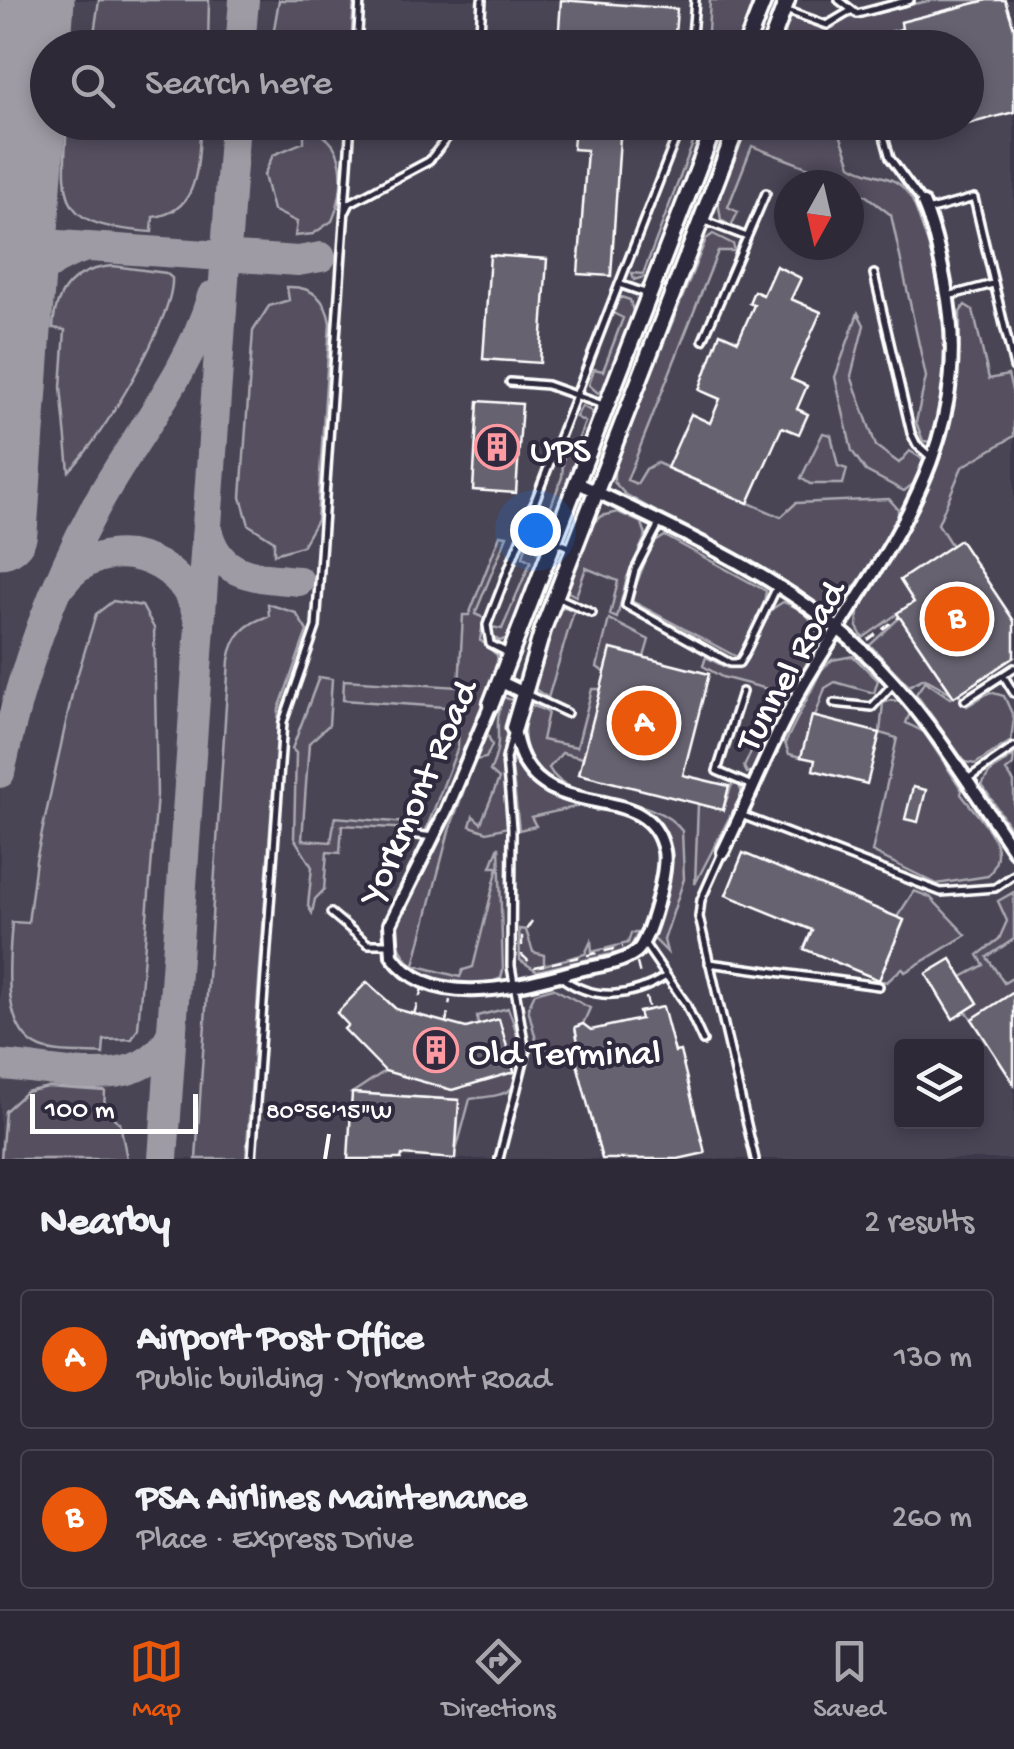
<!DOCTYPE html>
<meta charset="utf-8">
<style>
body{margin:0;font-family:"Gochi Hand",sans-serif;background:#393542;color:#f1f3f6}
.controls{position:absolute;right:30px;bottom:30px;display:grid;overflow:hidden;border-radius:10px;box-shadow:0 5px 15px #0003}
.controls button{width:90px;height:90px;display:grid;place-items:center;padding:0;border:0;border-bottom:2px solid #484552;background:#2d2937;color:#f1f3f6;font:50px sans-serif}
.compass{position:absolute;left:774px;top:170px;width:90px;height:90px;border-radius:50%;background:#2d2937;box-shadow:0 5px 15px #0003;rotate:188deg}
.scale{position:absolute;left:30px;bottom:25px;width:168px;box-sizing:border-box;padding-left:10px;border:5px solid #fff;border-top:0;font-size:28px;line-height:35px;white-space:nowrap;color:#fff;-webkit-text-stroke:8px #2f2a3d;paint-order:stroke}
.you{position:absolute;left:535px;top:530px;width:35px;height:35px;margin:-25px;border:8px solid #fff;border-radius:50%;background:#1a73e8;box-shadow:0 0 0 15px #1a73e833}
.badge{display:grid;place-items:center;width:65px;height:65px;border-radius:50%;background:#ea580c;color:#fff;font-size:32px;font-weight:700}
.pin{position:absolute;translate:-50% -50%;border:5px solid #fff;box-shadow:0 2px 10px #0006}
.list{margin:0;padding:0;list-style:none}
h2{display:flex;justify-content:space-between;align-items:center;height:130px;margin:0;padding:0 40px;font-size:42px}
h2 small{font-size:32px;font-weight:400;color:#a7a6ad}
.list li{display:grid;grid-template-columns:65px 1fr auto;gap:30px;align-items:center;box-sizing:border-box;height:140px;margin:0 20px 20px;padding:0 20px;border:2px solid #484552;border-radius:10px}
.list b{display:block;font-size:38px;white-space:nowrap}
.list p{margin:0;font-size:32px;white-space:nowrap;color:#a7a6ad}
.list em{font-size:32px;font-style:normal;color:#a7a6ad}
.icon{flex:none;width:55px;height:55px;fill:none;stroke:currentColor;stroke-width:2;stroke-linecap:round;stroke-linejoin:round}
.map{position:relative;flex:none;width:1014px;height:1159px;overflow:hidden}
.search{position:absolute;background:#2d2937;box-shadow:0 5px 15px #0003;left:30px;right:30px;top:30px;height:110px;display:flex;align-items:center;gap:25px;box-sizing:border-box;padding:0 35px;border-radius:55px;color:#a7a6ad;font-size:38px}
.sheet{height:450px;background:#2d2937}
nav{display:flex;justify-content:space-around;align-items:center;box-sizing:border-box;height:140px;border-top:2px solid #484552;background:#2d2937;font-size:28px;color:#a7a6ad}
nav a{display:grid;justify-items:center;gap:5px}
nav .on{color:#ea580c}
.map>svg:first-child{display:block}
.built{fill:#494455;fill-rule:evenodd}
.green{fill:#555060;stroke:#aaa8b0;stroke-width:2.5}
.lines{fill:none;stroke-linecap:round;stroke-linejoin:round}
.taxiway{stroke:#9e9ba4;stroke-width:30}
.runway{stroke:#9e9ba4;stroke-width:75}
.building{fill:#666270;stroke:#fff;stroke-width:2.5}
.lane-casing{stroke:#fff;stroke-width:12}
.street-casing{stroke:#fff;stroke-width:18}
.secondary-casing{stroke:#fff;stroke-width:21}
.path{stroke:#fff;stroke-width:2.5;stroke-dasharray:10 8;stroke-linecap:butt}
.lane{stroke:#2f2a3d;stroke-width:5}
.street{stroke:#2f2a3d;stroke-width:10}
.secondary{stroke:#2f2a3d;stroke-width:14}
.ticks{fill:none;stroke:#fff;stroke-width:4}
.labels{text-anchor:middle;stroke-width:8;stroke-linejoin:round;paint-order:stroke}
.poi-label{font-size:38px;fill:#fff;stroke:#2f2a3d;text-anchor:start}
.street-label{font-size:38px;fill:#fff;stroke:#2f2a3d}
.ticks-label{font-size:25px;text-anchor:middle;fill:#fff;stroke:#2f2a3d;stroke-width:8;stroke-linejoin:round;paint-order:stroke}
</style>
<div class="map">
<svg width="1014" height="1159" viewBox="0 0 1014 1159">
<rect width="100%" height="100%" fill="#3c3749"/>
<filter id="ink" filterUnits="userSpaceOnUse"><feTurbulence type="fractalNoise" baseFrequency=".01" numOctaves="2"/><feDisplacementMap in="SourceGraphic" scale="20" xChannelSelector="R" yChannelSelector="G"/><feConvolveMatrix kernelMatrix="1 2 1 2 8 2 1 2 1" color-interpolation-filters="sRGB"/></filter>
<g filter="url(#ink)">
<path class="built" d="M0,0H1014V1159H0ZM48,48H966V122H48ZM789,185H849V245H789ZM902,1046H976V1122H902Z"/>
<path class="green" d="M99,0H209L208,47H92Z
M279,0H354L351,47H281L274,29Z
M710,0H753L738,47H707Z
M933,0H987L901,22L902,29C860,40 822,47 777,48L790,17L827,29L848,18Z
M67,123H201C197,161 202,211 153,217L152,232C61,225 61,209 67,123Z
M689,123H701L704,135L650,275L634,280L632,273L643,274L698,130Z
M748,123H836L851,165C868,177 892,173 906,191C915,200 917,214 922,226C947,294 952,372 931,442L923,441L916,422L926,377L891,215L865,195L849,200V185H807L812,169L752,146L728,207L738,212L731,226L721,220L718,201Z
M304,130C350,134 346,189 332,221L313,234L295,236L297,222L273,210L264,175L273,155L304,142Z
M683,231L690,234L626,389L622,385Z
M713,234L733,244L735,251H718L627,480L637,484L646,469L657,463L781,517L796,503L889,499L898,509V518C882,542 853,606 824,607L625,494L614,482V466L706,239Z
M113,266L166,273L172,278C175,318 99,443 69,471L61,387L65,330L53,328C55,290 75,269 113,266Z
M287,287C311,286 326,298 330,323L317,520L302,546L274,554V541L249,525L241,497L253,331L269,306L289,300Z
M621,297L630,300L634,315L606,388L598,393L589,385L594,369L603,371L623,318L611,312Z
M965,305L973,310L989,379L1008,375L1014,397V436L962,467L938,524L952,546L900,580L914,602L863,638L857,627L858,612C927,503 961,444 960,312Z
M858,313L864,325L851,376L876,446L899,463L910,451L924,460L913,484L904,491L866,471L852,451L835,377Z
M582,406L591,411L594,420L552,528L542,530L562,477L564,450L574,451L585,422L576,417Z
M823,433L831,435L838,466L847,469L843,484H810L801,478Z
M618,512L642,523L646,535L627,578L617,618L610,615L618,581L586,568L576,596L566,591L593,523L601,516Z
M500,535L507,536L475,614L484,618L480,640L497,655L499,667L431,829L426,830L458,747L459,708L343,700L344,680L459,687L463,615H469Z
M665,536L766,591L763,609L737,657L630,600L652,544Z
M526,546L535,547L541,556L510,637L500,641L493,637L492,627L502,629L531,561L523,557Z
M113,601L142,606L154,628L157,795L138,1028L132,1039L104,1040L103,1054C84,1052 60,1055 41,1048C0,1031 9,961 12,922L28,923L36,860L73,690L96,614Z
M783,602C802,608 821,623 818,644L753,771L747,773L744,767L779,692L722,677L703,666L706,657L727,668H739L772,609Z
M268,604L296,613L307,631L279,709L246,1159H196L229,660C233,636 245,623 269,616Z
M565,607L574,611L548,698L532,687L558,611Z
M900,617L951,693L924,678L909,686L870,645Z
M609,619L649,640L644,657L611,649L605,673L597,667Z
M853,656L878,680L874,693L835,682L825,688L801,757L789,754L785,743L822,669L832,660Z
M319,677L332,679L329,725L309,743L302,840L331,842L335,817L407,823L411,829L342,825L340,853L327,852L324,890L315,899L312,913L308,906L312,867L294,838L296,753L292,749Z
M925,681L950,698L959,694L967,706L990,692L1004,696L1014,718L1011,741L975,764L965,762L916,694Z
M592,689H601L583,758L562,753L549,768C567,806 652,790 682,831L684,879L664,940L667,952L652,937C659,912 675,880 671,854C658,761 501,837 527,703L548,712L542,740L577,747Z
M503,697L512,700L502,759L508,827L487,832L470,826L473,816L481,823L499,779L490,771C506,737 491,730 503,697Z
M891,700L902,702L910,713L906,723L924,732L962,790L961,794C978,818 1014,845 988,876L937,884L872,852L897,738L880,733L883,703Z
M486,731L492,745L486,758L475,760L449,831L414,965L460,977L463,970L473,967L498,867H491L499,846L503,970L501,978C462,997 395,977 397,928Z
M1014,755L1013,765L1006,771L1014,782V834L982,785L989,773Z
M511,759L542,790L605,806V809L596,811L588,804L531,817L536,826L519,830Z
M732,784L739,785L742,793L695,884L698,804L723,810Z
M914,891L930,897L966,935L905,972L902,968L887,982L879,980L904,921L897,917Z
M1014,892V939L987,957L1004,983L1014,977V992L972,1019L966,1011L978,1003L962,977L984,965L978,955L999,939L1007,921L998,901Z
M519,929L526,930L533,952L544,955V965L585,954L591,941L592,952L628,943L631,933H638L629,950L537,971L520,960Z
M553,988L590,1008L583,1024L575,1027L579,1047L573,1049L575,1055L556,1060L539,1052L528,1008L535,993Z
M508,1008C516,1027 530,1072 511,1089C502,1097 481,1097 470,1099L456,1151L459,1100L352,1093L385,1071L452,1090L514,1072L499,1020L478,1025L477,1016Z
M48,1087L105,1091L104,1110L120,1123L127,1159H1L5,1111L26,1092Z"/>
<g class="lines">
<path class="taxiway" d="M240,48L244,0
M32,72L51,0
M0,241L298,261L321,257
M0,271L11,294L14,321
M14,324C25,286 41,261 81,249
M0,512L2,504
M207,529C218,578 256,577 299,581
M62,584C102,530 185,555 198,618
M0,773C19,681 50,591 95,508C134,436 188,376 212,296
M0,1065C56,1068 145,1097 172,1032
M163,1159L235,122"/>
<path class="runway" d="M0,531L37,0"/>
</g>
<path class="building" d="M561,0L677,9L674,48L558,43Z
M987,0H1005L1014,28V112L929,134L926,122H966V48H831L902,29L901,22Z
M575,124L630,126L628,137H620L611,276L578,274L587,150L573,149Z
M490,255L547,259L540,363L483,359Z
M776,266L801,278L791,299L821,312L791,379L807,386L797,409L808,414L799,434L782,427L748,503L667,468L691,414L710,423L720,399L699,390L720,333L738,341L754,305L749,303L754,291L763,295Z
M478,401L522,404L516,493L473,490Z
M960,540L1014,621V657L954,697L897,613L914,602L900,580Z
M611,649L709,674L683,775L729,786L723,810L579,774Z
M812,716L880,733L867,784L813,770L815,760L801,757Z
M913,787L926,790L918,822L905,819Z
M743,853L904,920L879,980L804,949L812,930L726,895Z
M951,959L978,1003L953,1019L926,974Z
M367,982L396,1009L466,1028L499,1019L514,1072L452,1090L385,1071L344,1029L348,1025L337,1013Z
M1014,992V1084L972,1019Z
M663,1007L675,1052L680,1051L705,1153L678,1159H602L573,1048L579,1047L575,1027L583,1024L591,1030L641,1019L639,1012Z
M352,1093L459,1100L455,1159L402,1155L401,1159H348Z"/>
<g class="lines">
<defs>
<path id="lane" d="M839,0L857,14L910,0
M788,11L827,25L849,12
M357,48L360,0
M479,48L482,0
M691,48L695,0
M880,122L890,158L923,203
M346,211L350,203L429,161L459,122
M927,211L974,198L1014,367
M705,221L747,237
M874,274L911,433L917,445L932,458
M619,284L645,293
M948,296L993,284
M703,340L766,193
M510,382L547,385L603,405
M659,524L635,570L626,605L730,663H739L744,655L777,587
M524,530L573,548
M559,598L592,613
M506,652L490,644L487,625L682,122
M1003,675L1014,693
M742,692L717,771L752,786
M524,693L567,713
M965,700L1014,668
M834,703L872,707L892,685
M969,778L1014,747
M741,815L941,892L995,888L1014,875
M403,833L433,837
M722,853L701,900L699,917L755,1159
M331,913L368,944H388
M644,943L686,1004L703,1041
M709,963L879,986
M561,977C593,1002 632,998 666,976
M252,1159L283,722L316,627L351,122
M499,1159L526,1053L511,966L512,828L506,759L512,734"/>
<path id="street" d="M578,483C674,529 784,576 862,650C924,708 967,781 1014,851
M501,682L522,692
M491,704L447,809L390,924L392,956C434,1013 521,985 578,970C596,966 621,964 636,952C650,941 668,869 664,851C648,770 528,836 514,728
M723,852C753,791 778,724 814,667C891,542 977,440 945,283C940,256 934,228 923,203"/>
<path id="secondary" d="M745,48L764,0
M769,48L787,0
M491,704L716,122
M514,728L543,629L739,122"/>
</defs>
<use href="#lane" class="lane-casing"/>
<use href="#street" class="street-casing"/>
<use href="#secondary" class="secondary-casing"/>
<path class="path" d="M868,640L899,617
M532,921L522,936V955L535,967L623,947
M637,963L641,979
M646,997L649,1010
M414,1014L422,989
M446,1023L450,1000"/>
<use href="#lane" class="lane"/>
<use href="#street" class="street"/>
<use href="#secondary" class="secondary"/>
</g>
</g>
<path class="ticks" d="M325,1159L329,1134"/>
<defs>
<symbol id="building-ring" viewBox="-11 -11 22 22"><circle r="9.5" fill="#2f2a3d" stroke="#ff9aa2" stroke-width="1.5"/><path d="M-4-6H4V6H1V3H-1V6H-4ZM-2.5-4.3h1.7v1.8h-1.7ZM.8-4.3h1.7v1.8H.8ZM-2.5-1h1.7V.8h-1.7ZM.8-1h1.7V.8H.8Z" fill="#ff9aa2"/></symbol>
</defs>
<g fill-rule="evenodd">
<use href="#building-ring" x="472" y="422" width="50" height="50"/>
<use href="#building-ring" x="411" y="1025" width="50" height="50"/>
</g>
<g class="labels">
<g class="poi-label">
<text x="530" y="460">UPS</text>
<text x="468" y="1063">Old Terminal</text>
</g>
<g class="street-label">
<text transform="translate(788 665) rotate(-61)" y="13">Tunnel Road</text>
<text transform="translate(416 791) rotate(-66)" y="13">Yorkmont Road</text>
</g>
</g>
<g class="ticks-label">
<text x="329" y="1118">80°56'15"W</text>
</g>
</svg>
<div class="controls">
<button><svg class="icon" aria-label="layers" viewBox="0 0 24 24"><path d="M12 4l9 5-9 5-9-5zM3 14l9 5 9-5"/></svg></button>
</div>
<svg class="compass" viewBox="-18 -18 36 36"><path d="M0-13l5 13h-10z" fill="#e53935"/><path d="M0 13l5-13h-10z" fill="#a7a6ad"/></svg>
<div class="scale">100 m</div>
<div class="you"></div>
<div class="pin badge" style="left:644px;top:723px">A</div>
<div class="pin badge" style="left:957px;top:619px">B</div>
<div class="search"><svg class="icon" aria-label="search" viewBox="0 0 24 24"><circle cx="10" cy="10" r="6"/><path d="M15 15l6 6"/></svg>Search here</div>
</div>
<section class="sheet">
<h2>Nearby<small>2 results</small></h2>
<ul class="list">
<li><span class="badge">A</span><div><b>Airport Post Office</b><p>Public building · Yorkmont Road</p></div><em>130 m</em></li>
<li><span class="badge">B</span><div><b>PSA Airlines Maintenance</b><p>Place · Express Drive</p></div><em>260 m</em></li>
</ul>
</section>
<nav>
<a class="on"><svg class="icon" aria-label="map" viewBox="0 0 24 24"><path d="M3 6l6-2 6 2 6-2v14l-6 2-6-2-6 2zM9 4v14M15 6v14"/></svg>Map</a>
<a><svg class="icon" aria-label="directions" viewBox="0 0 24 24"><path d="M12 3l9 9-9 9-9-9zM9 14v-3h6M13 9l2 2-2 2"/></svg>Directions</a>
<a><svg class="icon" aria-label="saved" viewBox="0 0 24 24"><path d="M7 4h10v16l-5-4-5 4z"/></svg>Saved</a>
</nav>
